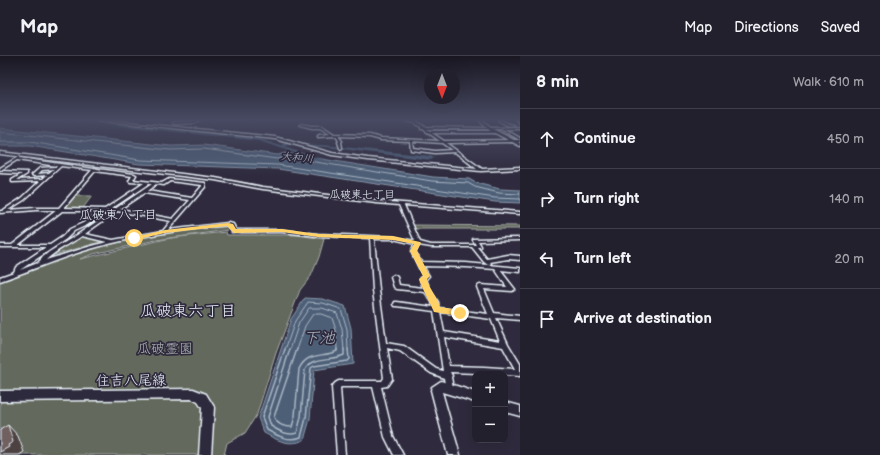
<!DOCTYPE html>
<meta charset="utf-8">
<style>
body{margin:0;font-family:"Balsamiq Sans","Klee One",sans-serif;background:#2b2836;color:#f1f3f6}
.controls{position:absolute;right:12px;bottom:12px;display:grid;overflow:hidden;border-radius:8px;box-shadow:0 4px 16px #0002}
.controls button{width:36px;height:36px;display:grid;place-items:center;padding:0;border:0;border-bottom:1px solid #403e4a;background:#23202e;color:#f1f3f6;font:20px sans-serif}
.compass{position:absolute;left:424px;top:12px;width:36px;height:36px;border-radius:50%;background:#23202e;box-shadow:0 4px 16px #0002;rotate:180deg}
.stop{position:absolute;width:12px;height:12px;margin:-9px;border:3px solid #ffd166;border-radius:50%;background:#fff}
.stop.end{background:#ffd166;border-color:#fff;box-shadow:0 1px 4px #0008}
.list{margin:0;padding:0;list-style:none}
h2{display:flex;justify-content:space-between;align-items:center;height:52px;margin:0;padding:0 16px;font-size:17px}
h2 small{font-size:13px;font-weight:400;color:#a3a3aa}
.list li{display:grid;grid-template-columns:26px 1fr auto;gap:12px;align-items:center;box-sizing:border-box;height:60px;padding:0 16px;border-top:1px solid #403e4a}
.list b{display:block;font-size:15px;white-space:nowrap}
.list em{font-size:13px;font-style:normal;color:#a3a3aa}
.icon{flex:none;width:22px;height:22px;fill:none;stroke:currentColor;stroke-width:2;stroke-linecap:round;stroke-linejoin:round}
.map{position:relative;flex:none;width:520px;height:399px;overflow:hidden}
header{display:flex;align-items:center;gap:24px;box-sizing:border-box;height:56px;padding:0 20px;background:#23202e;border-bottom:1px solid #403e4a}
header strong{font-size:19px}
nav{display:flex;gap:22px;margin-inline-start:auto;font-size:14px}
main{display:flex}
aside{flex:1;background:#23202e}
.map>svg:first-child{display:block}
.green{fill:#64695c;stroke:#a6adaa}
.water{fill:#4d5f77;stroke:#8b99ab}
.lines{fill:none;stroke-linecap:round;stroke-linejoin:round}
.shore-far1{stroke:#aab7c4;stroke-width:1}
.shore{stroke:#aab7c4;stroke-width:1.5}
.river{fill:#4d5f77;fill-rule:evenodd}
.minor-casing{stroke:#e8f1f8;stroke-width:3}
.tertiary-casing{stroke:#e8f1f8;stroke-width:3}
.secondary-casing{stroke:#e8f1f8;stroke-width:3}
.minor{fill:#2f2a3d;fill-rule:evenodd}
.tertiary{fill:#2f2a3d;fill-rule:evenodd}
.secondary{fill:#2f2a3d;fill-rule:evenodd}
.shaded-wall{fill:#4e4342;stroke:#e8f1f8}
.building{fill:#70605e;stroke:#e8f1f8}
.route{fill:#ffd166}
.labels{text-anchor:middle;stroke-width:3.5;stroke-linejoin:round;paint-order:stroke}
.far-water-label{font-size:11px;font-style:italic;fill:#aab7c4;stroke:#2f2a3d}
.far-neighbourhood-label{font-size:11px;fill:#e8f1f8;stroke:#2f2a3d}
.neighbourhood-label{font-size:13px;fill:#e8f1f8;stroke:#2f2a3d}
.near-park-label{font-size:14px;fill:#adb4b2;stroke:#2f2a3d}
.near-street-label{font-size:14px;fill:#e8f1f8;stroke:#2f2a3d}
.near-neighbourhood-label{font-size:16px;fill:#e8f1f8;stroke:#2f2a3d}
.near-water-label{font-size:16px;font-style:italic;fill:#aab7c4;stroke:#2f2a3d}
</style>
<header>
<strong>Map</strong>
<nav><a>Map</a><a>Directions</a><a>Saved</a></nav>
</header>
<main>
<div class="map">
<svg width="520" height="399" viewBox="0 0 520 399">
<rect width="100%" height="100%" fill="#2f2a3d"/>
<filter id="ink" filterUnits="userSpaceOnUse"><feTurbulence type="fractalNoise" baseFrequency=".025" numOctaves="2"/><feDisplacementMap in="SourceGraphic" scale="8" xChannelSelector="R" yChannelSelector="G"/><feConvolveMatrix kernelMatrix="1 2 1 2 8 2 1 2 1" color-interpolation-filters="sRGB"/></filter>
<g filter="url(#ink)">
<path class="green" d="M74,140H92L83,152H64Z
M412,169L520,170V173H414Z
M219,171H228V174L156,184L93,198L80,203L170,182L226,176L227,179H297L324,183L319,201L311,220L300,234L276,297L257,358L245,377L227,387L224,399H0V225C38,211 76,196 116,187C150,179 184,174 219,171Z
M81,180L107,184L47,201Z"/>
<path class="water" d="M0,72L171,90L204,89L278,99L285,97L433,121L469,123L476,127L500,133L520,134V147L495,146L278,113L139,108L30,90H0Z
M305,242L323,243L345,250L351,272L353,308L314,314L310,363L304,384C289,391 277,384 264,377L258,362L291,263Z"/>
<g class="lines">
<path class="shore-far1" d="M0,76L170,94L204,93L277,103L285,101L432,125L468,127L475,131L499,137L520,138
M0,86H30L140,104L278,109L495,142L520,143
M285,294L295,265L308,246L323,247L341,253L347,273L348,294
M290,294L299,267L309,252H322L337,257L342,273L344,294
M297,294L305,270L313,258H321L332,262L336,274L337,294"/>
<path class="shore" d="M285,293L262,361L267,374C278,380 289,386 301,381L306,362L311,312L314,310L347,305L349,303L348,293
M290,293L268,361L271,370C279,375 287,380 297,377L301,361L305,314C312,300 331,305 344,299V293
M297,293L274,361C277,369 284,371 292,371L295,360L299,313C308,295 322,302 337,295V293"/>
<path class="river" d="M67,64H82L260,83L330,106L325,107L259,85Z
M283,88L325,89L431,100L434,102L431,104L325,91L285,90H283Z"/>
<defs>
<path id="minor" d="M97,64H108L275,81L332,97L368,102L477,113L455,96L435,97L411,94L410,85L381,84L370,81L338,80L342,85L341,86L342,92L341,93L340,92L338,86L339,85L336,80L318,81V80L319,79L330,78L320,72H312L300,69L301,68L312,70H322L334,78L370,79L381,82L440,85L423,73H421V71L415,67L403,64H415L425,71L490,72L520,71V73H504L520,82V84L501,73H427L430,75H497V77H432L444,85L513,84V85L512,86L446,87L482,113L520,111V113L481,115L368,104L332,99L275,83ZM412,85L442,87L452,94L435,95L413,92Z
M196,64H199L195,67L174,68L173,67L174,66L194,65Z
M498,64H501L509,68L514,69C509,71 503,67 498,64Z
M516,64L520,65V67Z
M0,96L215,122L263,131L376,145L520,156V158L404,149L420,186L431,189H476L473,184V183L520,182V184L478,185L481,190V191H477L487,203L508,199L520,200V204L508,203L490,206L491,207L490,208L488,209L484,206L472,191H431L419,189L415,195L421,206L466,207L520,212V216L500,214L514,232L515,233L514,234L512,235L484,233L494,257L520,260V264L496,262L508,288L520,308V320L505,319V318L450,316L452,320L451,321L453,332L452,334L449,335L446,334L444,322L431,317L400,295L387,292L392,323L387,330L381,331L393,380L403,399H394L385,381L373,331H341L340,332L345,399H337L332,331C334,328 336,326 339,325H382L384,322L373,234L370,182L318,180L282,176H232L229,170L228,169C181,174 134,180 90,193C59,202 30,215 0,225V221L14,216L16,211L46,191H0V189H12L57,154H36L0,157V155H2L22,142L40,125L12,126V124L22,118L0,117V115L27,116V118L17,124L43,123L47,119L34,120L32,119L40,112L56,111L57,110L17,104L1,114H0V112L18,101H19V102L94,113L95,112L97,113L134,118L136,119L133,124L162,127L169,123L205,127V131L168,174L228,167L233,168L236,174H282L318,178L393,181L415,185L399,149L376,147L263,133L215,124L0,98ZM61,110L92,114L59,152H36L8,154L24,144ZM54,113L49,117L38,118L42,114ZM95,115L132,120L129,125L130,126L144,127L105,153L64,152ZM170,125L202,129V130L192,142L147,135L156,128L164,129ZM148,128H152L115,153H111ZM144,137L190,144L173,163L120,153ZM62,155H102L83,167L70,173L62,181L50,189H18ZM107,155H112L77,179L49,196L43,201L38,207L20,214L66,183L74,175L87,169ZM117,155L171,165L163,175L113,184L85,178L93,172ZM82,180L107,186L85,192L46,204C56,194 70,188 82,180ZM374,183H393L415,188L411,195L423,220L420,223L423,232L399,229L397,221L394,219L391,221L394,231L395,232L397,233L425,236L432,246L433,251L397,246H395L394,248L395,250H397L434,255L443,315L436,313L404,290L386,287L379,234ZM423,210L466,211L495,213L507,231L480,229L478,230L477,231L488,258L439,252L438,246L430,234L426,223L429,220ZM440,256L491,263L500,285L444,276ZM444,281L503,291L515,313L484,311L449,310Z"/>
<path id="tertiary" d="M510,84H520V86H510Z"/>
<path id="secondary" d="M479,64H483L491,72L520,87V90L489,74Z
M441,325L475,336V346L442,336L460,399H448L431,334L432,331Z
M193,333L206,338L214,351L211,399H199L202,352L198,346L192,343L0,345V335Z
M505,346L520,350V360L505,356Z"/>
</defs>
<use href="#minor" class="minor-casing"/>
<use href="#tertiary" class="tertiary-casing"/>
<use href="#secondary" class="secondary-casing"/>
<use href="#minor" class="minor"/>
<use href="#tertiary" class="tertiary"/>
<use href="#secondary" class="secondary"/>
</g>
<path class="shaded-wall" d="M8,369L18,380L24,396L19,399H0V396Z"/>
<path class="building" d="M8,369L13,386L8,389L9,391L0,396V374Z"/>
</g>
<linearGradient id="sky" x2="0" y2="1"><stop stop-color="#1a1722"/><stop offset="0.53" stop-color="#474a62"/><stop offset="1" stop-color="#474a62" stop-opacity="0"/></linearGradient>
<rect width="520" height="120" fill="url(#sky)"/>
<path class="route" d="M228,167L233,168L236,173H282L318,178L393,180L420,186L421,187L417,195L430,220L427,223C430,235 437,240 440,251L460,254L464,257L460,260L434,256C429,244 423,235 419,223L423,220L410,195L414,188L393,184L318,181L282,176L234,177L227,170L165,177L134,184L131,182L165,174Z"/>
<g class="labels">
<g class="far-water-label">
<text transform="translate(297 101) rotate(5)" y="4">大和川</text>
</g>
<g class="far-neighbourhood-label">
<text x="362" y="142">瓜破東七丁目</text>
</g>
<g class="neighbourhood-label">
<text x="118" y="163">瓜破東八丁目</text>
</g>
<g class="near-park-label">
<text x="165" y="297">瓜破霊園</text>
</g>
<g class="near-street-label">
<text transform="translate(131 324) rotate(-1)" y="5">住吉八尾線</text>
</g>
<g class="near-neighbourhood-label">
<text x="188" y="260">瓜破東六丁目</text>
</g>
<g class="near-water-label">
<text x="319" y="287">下池</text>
</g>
</g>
</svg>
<div class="controls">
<button>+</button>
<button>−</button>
</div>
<svg class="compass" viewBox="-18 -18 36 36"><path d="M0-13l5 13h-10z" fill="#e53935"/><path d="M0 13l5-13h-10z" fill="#a3a3aa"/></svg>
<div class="stop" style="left:134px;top:182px"></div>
<div class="stop end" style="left:460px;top:257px"></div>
</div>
<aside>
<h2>8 min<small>Walk · 610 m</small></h2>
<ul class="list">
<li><svg class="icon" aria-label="ahead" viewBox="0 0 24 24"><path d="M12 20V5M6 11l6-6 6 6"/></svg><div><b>Continue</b></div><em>450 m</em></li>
<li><svg class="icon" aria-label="right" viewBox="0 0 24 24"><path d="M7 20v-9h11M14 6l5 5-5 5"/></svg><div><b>Turn right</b></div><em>140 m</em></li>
<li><svg class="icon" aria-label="left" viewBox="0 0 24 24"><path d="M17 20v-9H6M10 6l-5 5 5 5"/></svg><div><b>Turn left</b></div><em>20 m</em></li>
<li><svg class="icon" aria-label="arrive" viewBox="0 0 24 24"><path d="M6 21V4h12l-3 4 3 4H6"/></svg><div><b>Arrive at destination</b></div></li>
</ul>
</aside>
</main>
